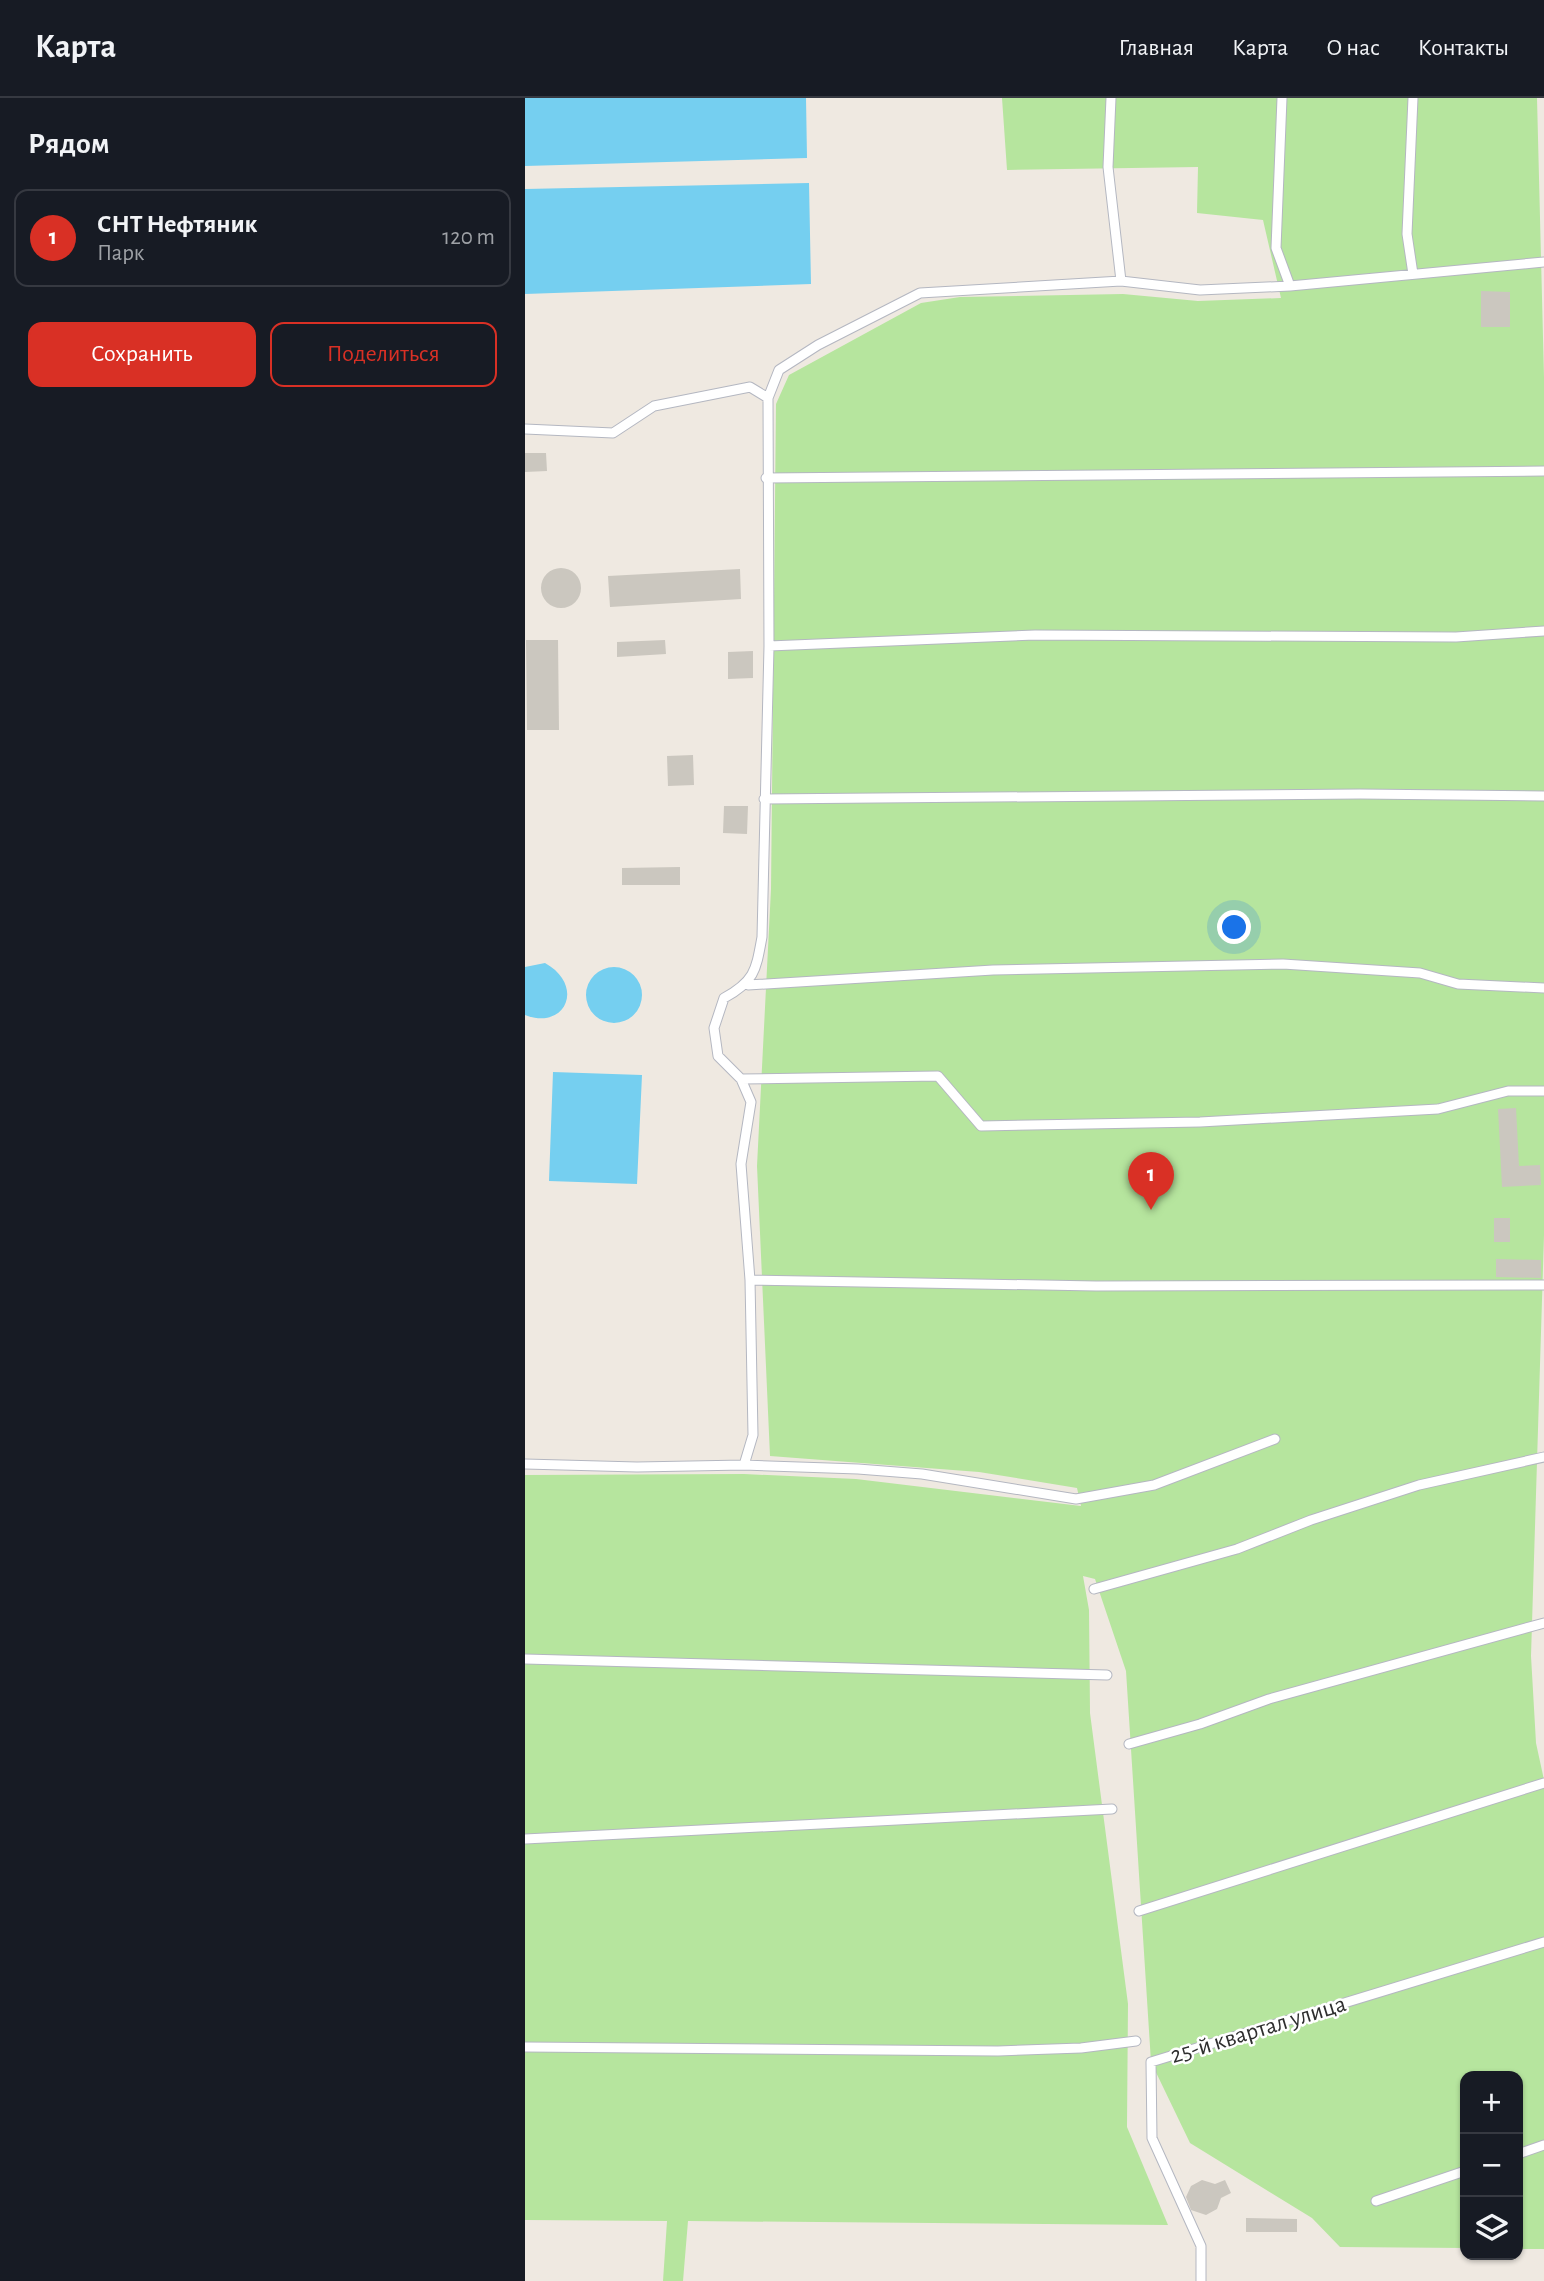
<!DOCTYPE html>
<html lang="ru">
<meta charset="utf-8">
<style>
body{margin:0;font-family:"Alegreya Sans",sans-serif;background:#242831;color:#f1f3f6}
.controls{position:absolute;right:21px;bottom:21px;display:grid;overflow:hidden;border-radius:14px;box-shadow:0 2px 5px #0004}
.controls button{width:63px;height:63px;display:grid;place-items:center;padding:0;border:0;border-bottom:2px solid #363941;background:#171b24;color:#f1f3f6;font:35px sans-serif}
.you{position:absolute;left:710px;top:830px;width:24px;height:24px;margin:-18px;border:5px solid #fff;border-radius:50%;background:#1a73e8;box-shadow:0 0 0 10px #1a73e833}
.badge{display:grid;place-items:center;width:46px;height:46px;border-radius:50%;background:#d93025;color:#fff;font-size:23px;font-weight:700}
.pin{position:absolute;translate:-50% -58px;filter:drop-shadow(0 2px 4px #0008)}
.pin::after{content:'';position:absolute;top:37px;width:24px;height:21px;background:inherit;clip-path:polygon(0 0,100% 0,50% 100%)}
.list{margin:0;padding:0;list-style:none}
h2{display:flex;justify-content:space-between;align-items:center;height:91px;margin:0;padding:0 28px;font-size:30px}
h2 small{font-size:23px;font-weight:400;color:#9ea1a6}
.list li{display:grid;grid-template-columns:46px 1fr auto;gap:21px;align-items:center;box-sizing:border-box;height:98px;margin:0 14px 14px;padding:0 14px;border:2px solid #363941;border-radius:14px}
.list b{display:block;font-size:26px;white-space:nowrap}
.list p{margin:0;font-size:23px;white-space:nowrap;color:#9ea1a6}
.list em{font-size:23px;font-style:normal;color:#9ea1a6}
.actions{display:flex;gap:14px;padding:21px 28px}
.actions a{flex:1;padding:16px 0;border:2px solid #d93025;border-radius:14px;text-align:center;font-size:24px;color:#d93025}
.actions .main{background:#d93025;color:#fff}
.icon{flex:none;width:38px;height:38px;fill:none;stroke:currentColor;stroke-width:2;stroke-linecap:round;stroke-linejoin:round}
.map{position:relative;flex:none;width:1019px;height:2183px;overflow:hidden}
header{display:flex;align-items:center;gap:42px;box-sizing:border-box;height:98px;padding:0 35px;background:#171b24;border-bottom:2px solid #363941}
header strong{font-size:33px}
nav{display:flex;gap:38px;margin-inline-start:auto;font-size:24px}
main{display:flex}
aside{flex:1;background:#171b24}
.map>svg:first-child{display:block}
.green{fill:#b6e59e}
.water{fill:#75cff0}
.building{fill:#cbc7bf}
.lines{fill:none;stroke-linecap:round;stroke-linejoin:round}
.lane-casing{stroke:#b4b7c1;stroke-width:11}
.lane{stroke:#fff;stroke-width:9}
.labels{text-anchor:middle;stroke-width:5;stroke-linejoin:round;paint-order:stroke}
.street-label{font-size:24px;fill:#2e2e2e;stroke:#fff}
</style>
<header>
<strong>Карта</strong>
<nav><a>Главная</a><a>Карта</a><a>О нас</a><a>Контакты</a></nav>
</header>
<main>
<aside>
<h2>Рядом<small></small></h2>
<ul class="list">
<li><span class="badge">1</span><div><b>СНТ Нефтяник</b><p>Парк</p></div><em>120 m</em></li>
</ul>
<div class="actions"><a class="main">Сохранить</a><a>Поделиться</a></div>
</aside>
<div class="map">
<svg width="1019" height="2183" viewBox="0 0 1019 2183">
<rect width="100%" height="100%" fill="#efe9e1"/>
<path class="green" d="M477,0H1012L1019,279V1137L1006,1558L1011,1645L1019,1682V2151H993V1978H940V2150L815,2149L787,2120L665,2045L626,1964L601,1573L570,1481L558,1478L564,1512L565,1615L603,1906L602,2029L643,2127L163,2123L158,2183H138L142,2123L0,2122V1377L219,1376L331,1381L556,1408L552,1390L454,1374L245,1358L232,1068L246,791L251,306L264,277L396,205L435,199L598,196L673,203L756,200L738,122L672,115L673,69L482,72Z"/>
<path class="water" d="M0,0H281L282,60L0,68Z
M284,85L286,186L0,196V91Z
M20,865C61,888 40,933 0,917V869Z
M61 897a28 28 0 1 1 56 0a28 28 0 1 1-56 0Z
M28,974L117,977L112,1086L24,1083Z"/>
<path class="building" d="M956,193L985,194V229H956Z
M0,355H21L22,373L0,374Z
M16 490a20 20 0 1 1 40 0a20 20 0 1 1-40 0Z
M215,471L216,501L85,509L83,478Z
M1,542H33L34,632H2Z
M140,542L141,556L92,559V544Z
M228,553V580L203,581V554Z
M168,657L169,687L143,688L142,658Z
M199,708H223L222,736L198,735Z
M155,769V787H97V770Z
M991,1010L994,1068L1015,1067L1016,1087L977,1089L973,1011Z
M969,1120H985V1144H969Z
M971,1161L1016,1162V1180L971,1179Z
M677,2082L690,2086L700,2082L706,2095L696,2100L692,2111L681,2117L666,2112L661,2099L666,2088Z
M721,2120L772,2121V2134H721Z"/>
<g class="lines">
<defs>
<path id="lane" d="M586,0L583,69L596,183
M757,0L751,150L765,188
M888,0L882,136L888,176
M0,331L88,335L129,308L225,289L243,300
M241,380L1019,373
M244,548L510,537L931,539L1019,533
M239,701L835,696L1019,698
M223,887L468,872L758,866L895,875L933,886L1019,890
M216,981L413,978L456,1028L675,1024L913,1011L983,993H1019
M225,1182L571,1188L1019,1187
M0,1366L112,1369L219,1367L333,1371L397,1376L551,1401L629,1387L750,1341
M219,1367L228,1337L225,1182L216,1066L226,1004L216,981L193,958L189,930L199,900C230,883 231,872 237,839L244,548L243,300L254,272L293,247L395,195L596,183L675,192L765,188L1019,164
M569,1491L712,1451L786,1422L894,1387L1019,1359
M0,1561L582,1577
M604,1646L675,1626L744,1601L1019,1525
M0,1741L587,1711
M614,1813L1019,1685
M0,1949L473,1953L556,1950L611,1943
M993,2056L1019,2047
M851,2103L940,2073
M676,2183V2148L627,2040L626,1964L1019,1844"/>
</defs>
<use href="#lane" class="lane-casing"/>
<use href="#lane" class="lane"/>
</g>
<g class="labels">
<g class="street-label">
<text transform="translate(733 1931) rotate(-17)" y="8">25-й квартал улица</text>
</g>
</g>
</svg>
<div class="controls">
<button>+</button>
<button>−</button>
<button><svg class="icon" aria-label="layers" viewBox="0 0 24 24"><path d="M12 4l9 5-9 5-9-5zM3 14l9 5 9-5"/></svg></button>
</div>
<div class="you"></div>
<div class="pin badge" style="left:626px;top:1112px">1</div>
</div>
</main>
